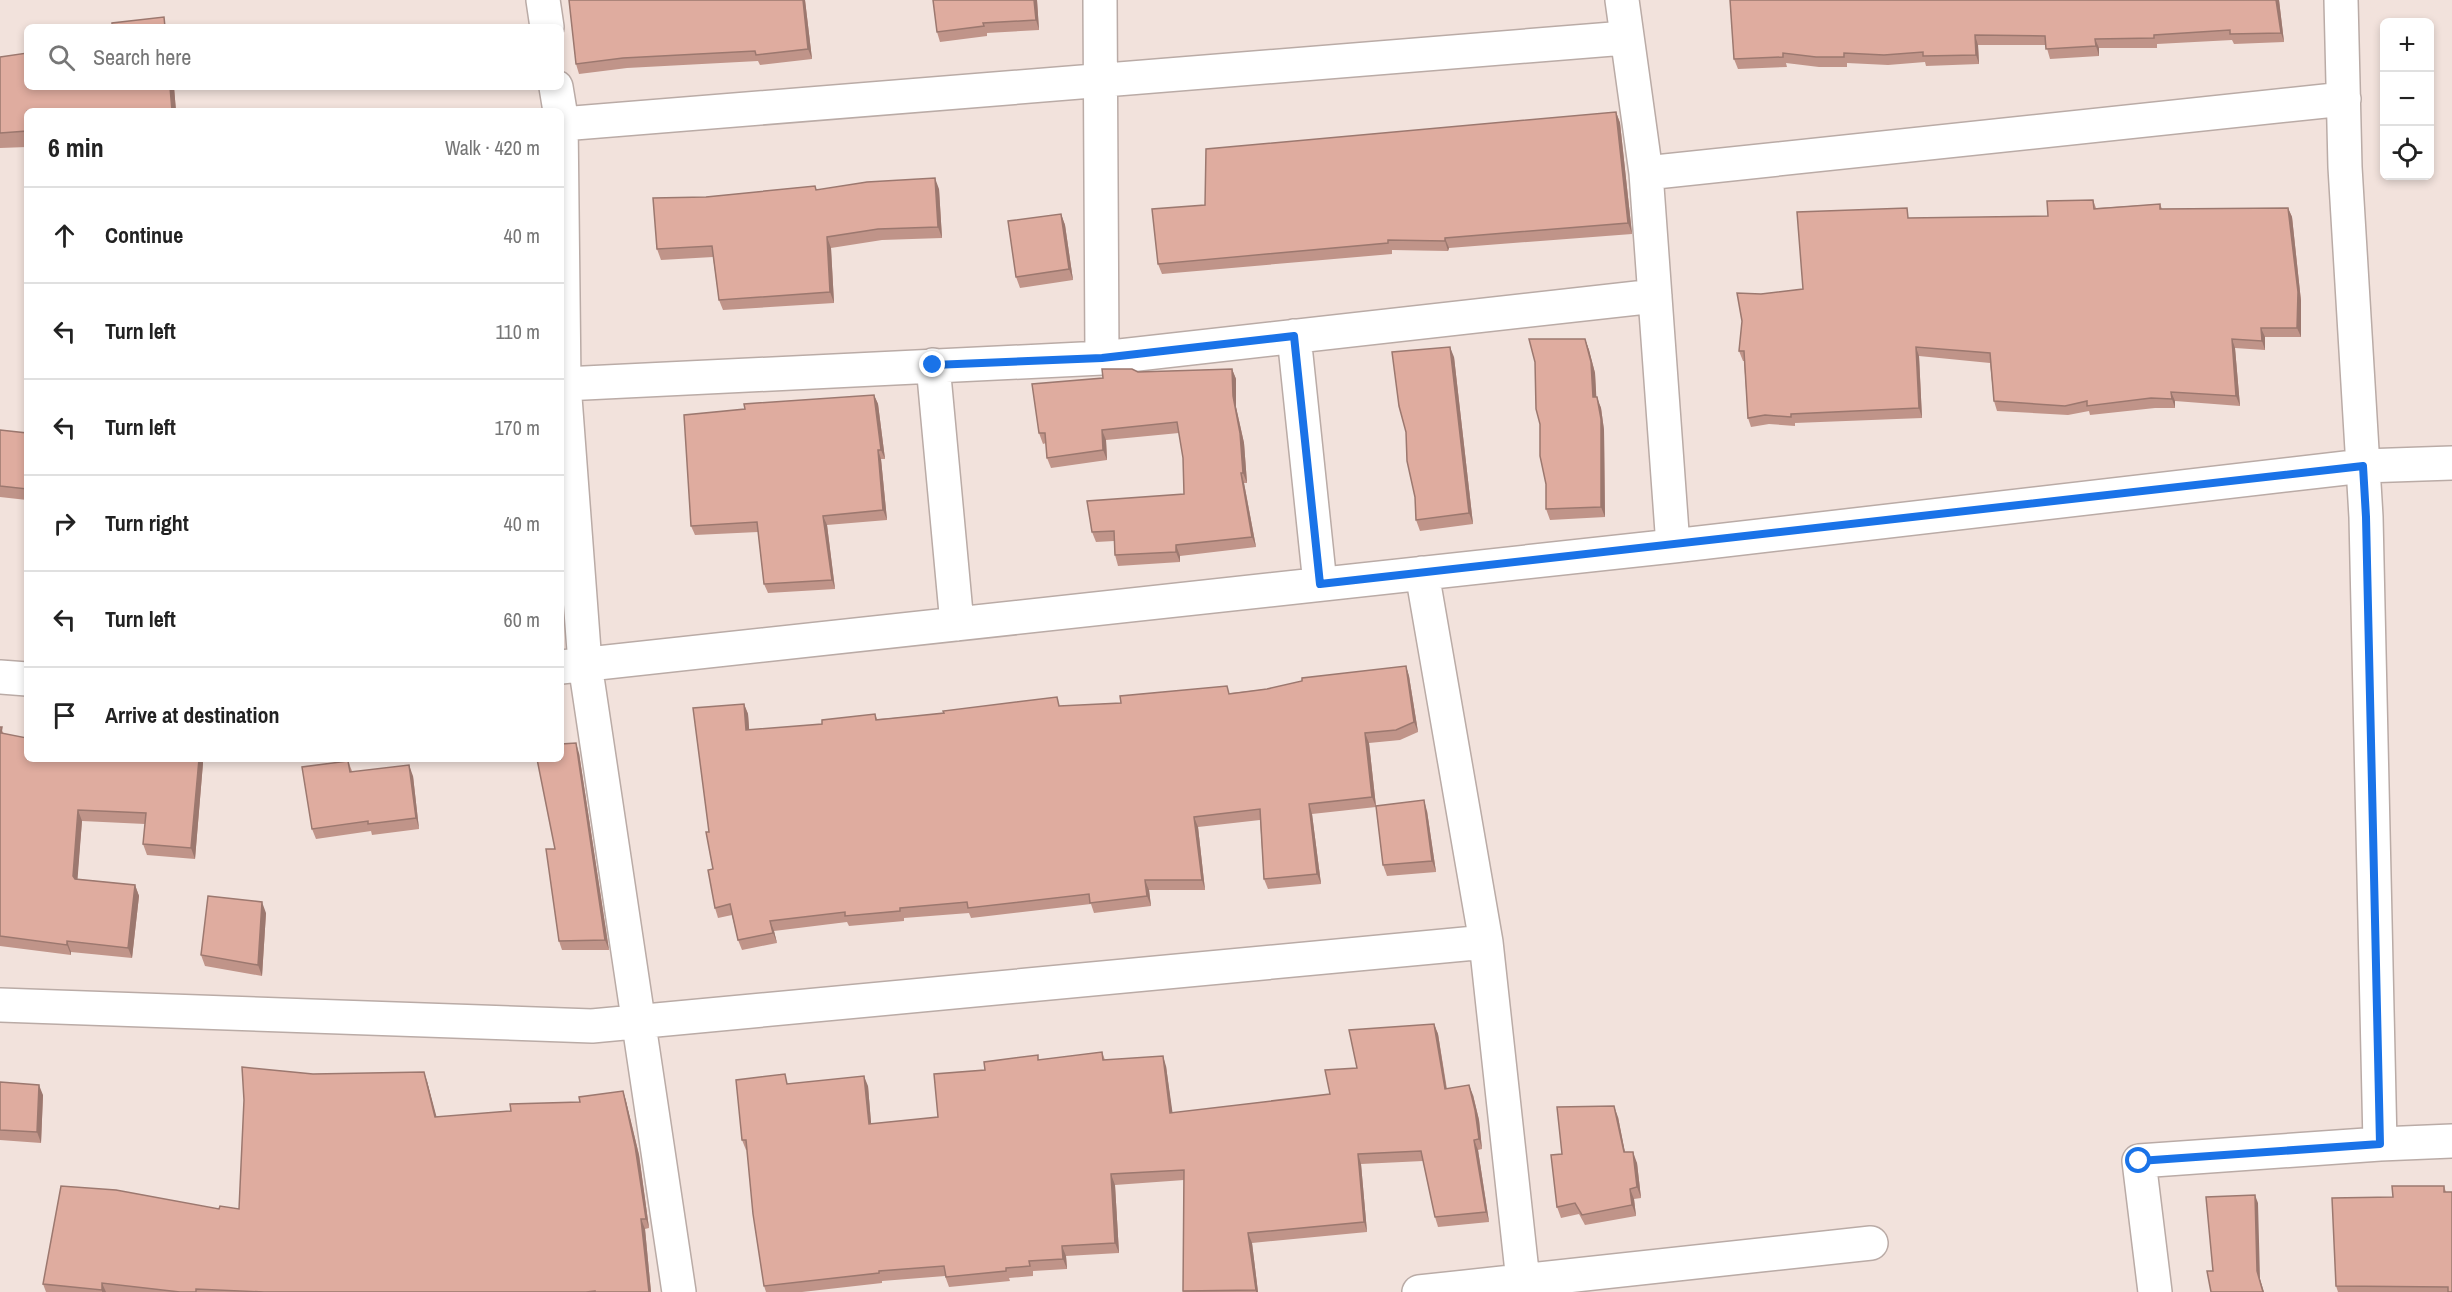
<!DOCTYPE html>
<meta charset="utf-8">
<style>
body{margin:0;font-family:"Archivo Narrow",sans-serif;background:#f2f2f2;color:#222}
.controls{position:absolute;right:18px;top:18px;display:grid;overflow:hidden;border-radius:9px;box-shadow:0 3px 9px #0003}
.controls button{width:54px;height:54px;display:grid;place-items:center;padding:0;border:0;border-bottom:2px solid #e0e0e0;background:#fff;color:#222;font:30px sans-serif}
.stop{position:absolute;width:18px;height:18px;margin:-14px;border:4px solid #1a73e8;border-radius:50%;background:#fff}
.stop.end{background:#1a73e8;border-color:#fff;box-shadow:0 2px 6px #0008}
.list{margin:0;padding:0;list-style:none}
h2{display:flex;justify-content:space-between;align-items:center;height:78px;margin:0;padding:0 24px;font-size:26px}
h2 small{font-size:20px;font-weight:400;color:#767676}
.list li{display:grid;grid-template-columns:39px 1fr auto;gap:18px;align-items:center;box-sizing:border-box;height:96px;padding:0 24px;border-top:2px solid #e0e0e0}
.list b{display:block;font-size:22px;white-space:nowrap}
.list em{font-size:20px;font-style:normal;color:#767676}
.icon{flex:none;width:33px;height:33px;fill:none;stroke:currentColor;stroke-width:2;stroke-linecap:round;stroke-linejoin:round}
.map{position:relative;flex:none;width:2452px;height:1292px;overflow:hidden}
.search{position:absolute;background:#fff;box-shadow:0 3px 9px #0003;left:24px;top:24px;width:540px;height:66px;display:flex;align-items:center;gap:15px;box-sizing:border-box;padding:0 21px;border-radius:9px;color:#767676;font-size:22px}
.panel{position:absolute;background:#fff;box-shadow:0 3px 9px #0003;left:24px;top:108px;width:540px;height:654px;border-radius:9px}
.map>svg:first-child{display:block}
.lines{fill:none;stroke-linecap:round;stroke-linejoin:round}
.minor-casing{stroke:#baaba6;stroke-width:36}
.minor{stroke:#fff;stroke-width:33}
.wall{fill:#c09489}
.shaded-wall{fill:#9c786f}
.building{fill:#dfac9f;stroke:#9c786f;stroke-width:1.5}
.route{stroke:#1a73e8;stroke-width:8}
</style>
<div class="map">
<svg width="2452" height="1292" viewBox="0 0 2452 1292">
<rect width="100%" height="100%" fill="#f2e2dc"/>
<g class="lines">
<defs>
<path id="minor" d="M543,0L547,27
M1100,0L1102,358L1655,296
M1622,0L1646,173L2344,99
M2341,0L2345,167L2366,517L2380,1144L2452,1141
M556,87L560,111
M561,118L564,384L585,664L679,1292
M562,124L1625,38
M1646,173L1673,546L2363,466L2452,463
M1294,336L1320,584
M933,365L957,624
M564,384L1102,358
M1422,573L1486,942L1523,1281
M561,667L1673,546
M0,677L27,679
M0,1005L592,1026L1486,942
M1419,1292L1871,1243
M2155,1292L2139,1161L2380,1144"/>
</defs>
<use href="#minor" class="minor-casing"/>
<use href="#minor" class="minor"/>
</g>
<path class="wall" d="M569,0H805L812,59L760,65L758,61L627,68L579,74L576,64Z
M1037,0L1039,30L987,33V36L940,42L937,32Z
M1728,0H2279L2284,42L2234,44L2232,40L2157,44V48H2099V56L2050,59L2046,45H1978L1979,64L1926,66L1925,62L1888,65L1847,63V67H1819L1786,63L1787,67L1738,69L1734,59L1730,0Z
M0,57L27,87H174L176,111H27V147L0,148Z
M1616,112L1620,123L1632,234L1449,248L1448,251L1392,250V254L1162,274L1158,264L1205,205Z
M815,186L816,190L939,189L942,238L882,240L831,248L834,303L723,310L719,300L713,257L661,260L657,249L706,197Z
M2093,200L2096,208L2160,204L2162,209L2288,208L2292,217L2301,301V337H2265V350L2235,348L2240,406L2175,401V408H2155L2090,415L2089,411L2068,415L1997,411L1994,401L1990,363L1919,356L1922,418L1795,423V426L1769,424L1751,427L1748,418L1744,361H1743L1739,351L1761,294L1803,289L1910,218L2048,216Z
M1061,214L1065,225L1073,280L1020,288L1016,277Z
M1585,339L1589,350L1595,373L1596,397L1601,408L1604,430L1605,517L1550,520L1546,509V484Z
M1454,357L1473,524L1420,531L1416,520Z
M1232,369L1236,379V407L1244,443L1247,483H1244L1256,547L1180,556V562L1118,566L1115,555L1114,541L1096,542L1092,532L1184,494L1183,458L1179,433L1106,440L1107,460L1051,468L1047,458L1046,443L1043,444L1039,433L1103,378L1138,372Z
M874,395L878,404L885,459H881L887,520L827,525L835,589L768,593L764,584L758,532L695,535L691,526L745,409Z
M0,430L27,433V500L0,497Z
M1406,666L1409,676L1418,732L1400,740L1369,743L1376,806L1427,811L1436,872L1387,876L1383,865L1376,807L1312,814L1321,884L1268,889L1264,879L1260,820L1198,827L1205,890H1149L1151,906L1094,913L1091,904L971,918L969,913L904,918V921L849,926L847,922L774,931L777,943L742,950L738,940L732,915L718,918L715,908L713,869L709,832L744,704L748,714L749,730L822,724L875,714L877,719L1061,706L1121,703L1230,693L1267,689Z
M0,727L4,734L27,759H202L203,763L195,859L147,855L143,844L145,824L82,821L77,879L135,885L139,896L132,958L71,952V955L0,946Z
M579,753L609,950H562L559,941Z
M348,761L352,771L413,776L419,829L372,835L371,831L316,839L312,829Z
M266,913L262,976L205,966L201,955Z
M1434,1024L1438,1034L1447,1089L1473,1095L1479,1120L1482,1149L1478,1150L1489,1222L1438,1227L1435,1217L1423,1161L1361,1164L1367,1232L1252,1243L1258,1292H1183L1184,1180L1115,1185L1119,1253L1066,1256L1067,1269L1033,1271V1276L1009,1278L1010,1281L949,1287L945,1276L882,1281V1283L802,1292H766L764,1286L747,1150H746L742,1140L789,1083L868,1086L871,1124L938,1117L985,1070L1040,1060L1102,1052L1105,1060L1166,1066L1172,1113L1330,1094L1357,1068Z
M427,1081L436,1117L511,1111L580,1102L623,1091L626,1101L639,1155L649,1228L645,1229L651,1292H46L43,1284L219,1209H239Z
M0,1082L43,1095L41,1143L0,1140Z
M1618,1117L1625,1152L1637,1163L1641,1198L1634,1199L1636,1216L1585,1225L1579,1214L1561,1218L1557,1207L1562,1154Z
M2444,1186L2446,1192L2452,1292H2338L2336,1286L2393,1197Z"/>
<path class="shaded-wall" d="M803,0H805L812,59L808,49Z
M1034,0H1037L1039,30L1036,20Z
M2276,0H2279L2284,42L2281,33Z
M1975,35L1978,45L1979,64L1976,55Z
M2095,39L2099,48V56L2096,46Z
M170,87H174L176,111H172Z
M1616,112L1620,123L1632,234L1628,223Z
M935,178L939,189L942,238L938,227Z
M2288,208L2292,217L2301,301V337L2297,328Z
M1061,214L1065,225L1073,280L1069,269Z
M827,237L831,248L834,303L830,292Z
M1445,238L1449,248L1448,251L1445,241Z
M2261,328L2265,337V350L2262,341Z
M1585,339L1589,350L1595,373L1597,408L1593,397Z
M2232,339L2235,348L2240,406L2236,396Z
M1450,347L1454,357L1473,524L1469,513Z
M1916,347L1919,356L1922,418L1919,408Z
M1232,369L1236,379V407L1244,443L1247,483L1243,473L1233,396Z
M2171,392L2175,401V408L2172,399Z
M874,395L878,404L885,459L881,450Z
M1597,397L1601,408L1604,430L1605,517L1601,507Z
M1102,430L1106,440L1107,460L1103,450Z
M878,450L881,459L887,520L883,510Z
M1241,473L1244,483L1256,547L1252,537Z
M823,516L827,525L835,589L832,580Z
M1176,545L1180,556V562L1176,552Z
M1406,666L1409,676L1418,732L1414,722Z
M744,704L748,714L750,740L746,730Z
M1365,733L1369,743L1376,807L1372,797Z
M576,743L579,753L609,950L605,940Z
M199,759H202L203,763L195,859L191,848Z
M409,765L413,776L419,829L416,818Z
M1424,800L1427,811L1436,872L1432,861Z
M1309,804L1312,814L1321,884L1317,874Z
M78,810L82,821L77,886L73,876Z
M1194,817L1198,827L1205,890L1202,880Z
M1145,880L1149,890L1151,906L1147,896Z
M135,885L139,896L132,958L128,948Z
M262,902L266,913L262,976L258,965Z
M770,921L774,931L777,943L773,933Z
M67,941L71,952V955L67,945Z
M1434,1024L1438,1034L1448,1099L1445,1089Z
M1163,1056L1166,1066L1174,1123L1170,1113Z
M424,1072L427,1081L439,1126L435,1117Z
M864,1076L868,1086L872,1134L869,1124Z
M39,1085L43,1095L41,1143L37,1132Z
M1469,1085L1473,1095L1479,1120L1482,1149L1479,1139Z
M623,1091L626,1101L639,1155L649,1228L646,1219Z
M1614,1106L1618,1117L1627,1163L1624,1152Z
M1474,1140L1478,1150L1489,1222L1486,1212Z
M1633,1152L1637,1163L1641,1198L1637,1187Z
M1358,1154L1361,1164L1367,1232L1364,1222Z
M1111,1174L1115,1185L1119,1253L1115,1243Z
M1630,1189L1634,1199L1636,1216L1632,1205Z
M2255,1195L2258,1203L2260,1279L2264,1292H2263L2257,1271Z
M641,1219L645,1229L651,1292H649Z
M1248,1233L1252,1243L1258,1292H1256V1290Z
M1062,1246L1066,1256L1067,1269L1063,1259Z
M102,1283L106,1292H102Z"/>
<path class="building" d="M569,0H803L808,49L756,55L755,51L623,58L576,64Z
M933,0H1034L1036,20L983,23L984,26L937,32Z
M1730,0H2276L2281,33L2230,34V30L2154,35V38L2095,39L2096,46L2046,49L2045,36L1975,35L1976,55L1923,56V52L1884,55L1844,53V57H1816L1783,53V57L1734,59Z
M164,17L165,27H112V23Z
M27,53V87H170L172,111H27V131L0,133V57Z
M1616,112L1628,223L1445,238V241L1388,240V243L1158,264L1152,209L1205,205L1206,149Z
M935,178L938,227L878,229L827,237L830,292L719,300L712,246L657,249L653,198L706,197L815,186L816,190L867,182Z
M2093,200L2094,209L2160,204V209L2288,208L2298,292L2297,328H2261L2262,341L2232,339L2236,396L2171,392L2172,399L2151,398L2087,406V401L2065,406L1994,401L1990,353L1916,347L1919,408L1791,414V417L1765,415L1748,418L1744,351H1739L1742,321L1737,293L1761,294L1803,289L1797,212L1907,208L1908,218L2048,216L2047,201Z
M1061,214L1069,269L1016,277L1008,221Z
M1529,339H1585L1591,362L1593,397H1597L1601,419V507L1546,509V484L1540,456V424L1536,409L1535,362Z
M1450,347L1469,513L1416,520L1415,497L1407,461L1406,432L1399,406L1392,352Z
M1102,369H1132L1138,372L1232,369L1233,396L1240,433L1243,473H1241L1252,537L1176,545V552L1115,555L1114,531L1092,532L1087,501L1184,494L1183,458L1177,422L1102,430L1103,450L1047,458L1045,433H1039L1032,384L1103,378Z
M874,395L881,450H878L883,510L823,516L832,580L764,584L757,522L691,526L684,415L745,409L744,404Z
M0,430L27,433V489L0,486Z
M1406,666L1414,722L1396,730L1365,733L1372,797L1309,804L1317,874L1264,879L1260,809L1194,817L1202,880H1145L1147,896L1090,903L1089,894L968,908L967,902L900,908V911L845,916V912L770,921L773,933L738,940L730,904L715,908L708,870L713,869L706,832H709L693,708L744,704L746,730L822,724V720L875,714L876,720L944,713L943,711L1057,697L1059,706L1121,703L1120,696L1227,686L1229,694L1267,689L1302,681V678Z
M0,727H2L1,733L27,738V759H199L191,848L143,844L146,813L78,810L73,876L75,879L135,885L128,948L67,941V945L0,936Z
M576,743L605,940L559,941L546,849H555L537,759H561V744Z
M348,761L350,772L409,765L416,818L368,824V821L312,829L302,767Z
M1424,800L1432,861L1383,865L1376,806Z
M208,896L262,902L258,965L201,955Z
M1434,1024L1445,1089L1469,1085L1475,1110L1479,1139L1474,1140L1486,1212L1435,1217L1421,1151L1358,1154L1364,1222L1248,1233L1256,1290L1183,1291L1184,1170L1111,1174L1115,1243L1062,1246L1063,1259L1029,1261L1030,1266L1006,1268V1271L946,1277L944,1266L879,1271V1273L764,1286L753,1214L746,1140H742L736,1080L785,1074L787,1084L864,1076L869,1124L938,1117L934,1074L985,1070L984,1062L1038,1055V1060L1102,1052L1103,1060L1163,1056L1170,1113L1330,1094L1325,1070L1357,1068L1349,1030Z
M242,1067L313,1074L424,1072L435,1117L511,1111L510,1104L580,1102L579,1097L623,1091L635,1146L646,1219H641L649,1292H595V1291L586,1292H264L196,1289V1292H180L102,1283V1290L43,1284L61,1186L116,1190L219,1209L220,1206L239,1209L244,1100Z
M0,1082L39,1085L37,1132L0,1130Z
M1614,1106L1624,1152H1633L1637,1187L1630,1189L1632,1205L1582,1215L1575,1203L1557,1207L1551,1155L1562,1154L1557,1107Z
M2392,1186H2444V1192H2452V1292H2448V1287L2336,1286L2332,1198L2393,1197Z
M2255,1195L2257,1271L2263,1292H2211L2207,1271H2213L2206,1197Z"/>
<g class="lines">
<path class="route" d="M933,365L1102,358L1294,336L1320,584L2363,466L2366,517L2380,1144L2139,1161"/>
</g>
</svg>
<div class="controls">
<button>+</button>
<button>−</button>
<button><svg class="icon" aria-label="locate" viewBox="0 0 24 24"><circle cx="12" cy="12" r="6"/><path d="M12 2v4M12 18v4M2 12h4M18 12h4"/></svg></button>
</div>
<div class="stop" style="left:2139px;top:1161px"></div>
<div class="stop end" style="left:933px;top:365px"></div>
<div class="search"><svg class="icon" aria-label="search" viewBox="0 0 24 24"><circle cx="10" cy="10" r="6"/><path d="M15 15l6 6"/></svg>Search here</div>
<section class="panel">
<h2>6 min<small>Walk · 420 m</small></h2>
<ul class="list">
<li><svg class="icon" aria-label="ahead" viewBox="0 0 24 24"><path d="M12 20V5M6 11l6-6 6 6"/></svg><div><b>Continue</b></div><em>40 m</em></li>
<li><svg class="icon" aria-label="left" viewBox="0 0 24 24"><path d="M17 20v-9H6M10 6l-5 5 5 5"/></svg><div><b>Turn left</b></div><em>110 m</em></li>
<li><svg class="icon" aria-label="left" viewBox="0 0 24 24"><path d="M17 20v-9H6M10 6l-5 5 5 5"/></svg><div><b>Turn left</b></div><em>170 m</em></li>
<li><svg class="icon" aria-label="right" viewBox="0 0 24 24"><path d="M7 20v-9h11M14 6l5 5-5 5"/></svg><div><b>Turn right</b></div><em>40 m</em></li>
<li><svg class="icon" aria-label="left" viewBox="0 0 24 24"><path d="M17 20v-9H6M10 6l-5 5 5 5"/></svg><div><b>Turn left</b></div><em>60 m</em></li>
<li><svg class="icon" aria-label="arrive" viewBox="0 0 24 24"><path d="M6 21V4h12l-3 4 3 4H6"/></svg><div><b>Arrive at destination</b></div></li>
</ul>
</section>
</div>
